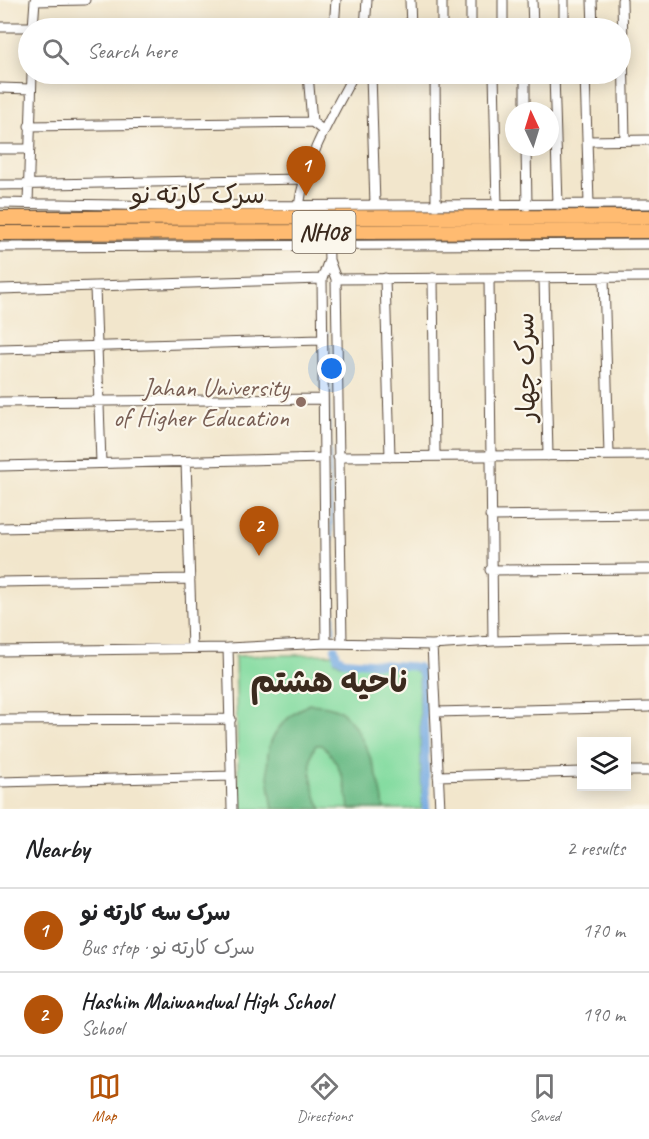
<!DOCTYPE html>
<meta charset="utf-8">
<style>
body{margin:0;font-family:Caveat,"Playpen Sans Arabic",sans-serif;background:#f2f2f2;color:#202124}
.controls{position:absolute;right:18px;bottom:18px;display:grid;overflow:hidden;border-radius:0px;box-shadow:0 3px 15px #0003}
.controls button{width:54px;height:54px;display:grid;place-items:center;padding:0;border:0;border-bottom:2px solid #e0e0e0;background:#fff;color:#202124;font:30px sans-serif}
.compass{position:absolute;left:505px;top:102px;width:54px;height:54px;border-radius:50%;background:#fff;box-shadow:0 3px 15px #0003;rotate:356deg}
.you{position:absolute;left:332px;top:369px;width:21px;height:21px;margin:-15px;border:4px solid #fff;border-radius:50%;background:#1a73e8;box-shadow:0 0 0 9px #1a73e833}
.badge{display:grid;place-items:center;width:39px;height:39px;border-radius:50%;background:#b45309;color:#fff;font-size:20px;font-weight:700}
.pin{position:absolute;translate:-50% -50px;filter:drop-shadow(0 2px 3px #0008)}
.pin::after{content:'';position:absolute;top:32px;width:21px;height:18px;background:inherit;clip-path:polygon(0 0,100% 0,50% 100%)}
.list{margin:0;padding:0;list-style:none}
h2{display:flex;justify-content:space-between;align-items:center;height:78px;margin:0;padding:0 24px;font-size:26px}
h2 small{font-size:20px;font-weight:400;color:#757577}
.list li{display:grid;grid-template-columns:39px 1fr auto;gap:18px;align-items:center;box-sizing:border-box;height:84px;padding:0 24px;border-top:2px solid #e0e0e0}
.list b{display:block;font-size:22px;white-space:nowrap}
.list p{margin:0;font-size:20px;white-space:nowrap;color:#757577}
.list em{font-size:20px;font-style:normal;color:#757577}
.icon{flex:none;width:33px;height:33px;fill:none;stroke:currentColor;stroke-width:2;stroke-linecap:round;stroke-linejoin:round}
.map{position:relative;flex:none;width:649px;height:809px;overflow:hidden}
.search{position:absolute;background:#fff;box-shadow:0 3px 15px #0003;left:18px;right:18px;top:18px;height:66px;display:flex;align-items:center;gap:15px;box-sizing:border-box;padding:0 21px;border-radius:33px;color:#757577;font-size:22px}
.sheet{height:246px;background:#fff}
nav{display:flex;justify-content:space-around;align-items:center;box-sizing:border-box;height:84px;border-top:2px solid #e0e0e0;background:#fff;font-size:16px;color:#757577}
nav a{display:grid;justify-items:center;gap:3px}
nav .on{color:#b45309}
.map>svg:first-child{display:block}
.green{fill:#85dca1;stroke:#608360;stroke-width:1.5}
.forest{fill:#6cbc87;stroke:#547352;stroke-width:1.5}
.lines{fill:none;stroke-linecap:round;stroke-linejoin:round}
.stream{stroke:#75aae2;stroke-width:2}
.canal{stroke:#75aae2;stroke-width:8}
.minor-casing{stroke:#564638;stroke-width:11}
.highway-casing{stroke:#564638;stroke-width:16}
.minor{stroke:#fff;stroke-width:9}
.highway{stroke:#ffbb71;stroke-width:14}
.education-dot{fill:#8d6e63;stroke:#fbf7ec;stroke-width:2}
.labels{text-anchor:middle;stroke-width:4.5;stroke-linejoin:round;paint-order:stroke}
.shield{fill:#fbf7ec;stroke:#75685c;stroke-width:1.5}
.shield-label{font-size:24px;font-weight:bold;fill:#3b2a1e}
.street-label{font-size:26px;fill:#3b2a1e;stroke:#fbf7ec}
.education-label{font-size:26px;fill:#785e54;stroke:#fbf7ec;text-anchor:end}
.district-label{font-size:32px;font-weight:bold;fill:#3b2a1e;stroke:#fbf7ec}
</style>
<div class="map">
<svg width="649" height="809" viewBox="0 0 649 809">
<rect width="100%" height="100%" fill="#fbf7ec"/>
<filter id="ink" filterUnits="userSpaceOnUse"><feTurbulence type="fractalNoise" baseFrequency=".0167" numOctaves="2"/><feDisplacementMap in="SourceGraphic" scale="12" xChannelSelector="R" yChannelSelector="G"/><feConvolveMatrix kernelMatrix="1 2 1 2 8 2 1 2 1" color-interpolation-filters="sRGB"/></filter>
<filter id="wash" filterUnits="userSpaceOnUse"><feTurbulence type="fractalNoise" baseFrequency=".008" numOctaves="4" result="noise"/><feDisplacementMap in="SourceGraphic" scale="24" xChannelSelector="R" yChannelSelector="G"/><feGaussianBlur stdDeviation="1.35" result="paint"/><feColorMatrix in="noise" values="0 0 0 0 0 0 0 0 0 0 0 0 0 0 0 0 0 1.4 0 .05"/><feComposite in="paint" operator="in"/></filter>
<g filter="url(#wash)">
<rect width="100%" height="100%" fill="#f2e6cc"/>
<path class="green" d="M334,654L335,661L341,664L410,667L419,674L422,809H239L235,656Z"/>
<path class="forest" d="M309,704C321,705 334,705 344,714C364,732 382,783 384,809H349C347,787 339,758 321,745H316C305,760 313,794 322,809H273C265,760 258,732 309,704Z"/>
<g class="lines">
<path class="stream" d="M327,332L334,633"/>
<path class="canal" d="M335,649L337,657L344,661L418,667L423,676L426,809"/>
</g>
</g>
<g filter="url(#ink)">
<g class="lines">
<defs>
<path id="minor" d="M410,0L411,28
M442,0V28
M471,0V28
M503,0V28
M532,0L533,28
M564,0V28
M592,0L593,28
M622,0L625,140
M35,1L85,0
M0,27H33
M33,28L35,0
M334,28L336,0
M365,28L367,0
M308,74L312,122
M368,74H405
M371,74L375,205
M435,74L436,206
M494,74L497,206
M525,74V111
M554,74L558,205
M585,74L589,204
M0,88L31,89
M29,126L312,122L324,131
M589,141L649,140
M526,147L527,206
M0,149H30
M0,185L303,179
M0,203L173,206L649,204
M28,203L32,74
M299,206C306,157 331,117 354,74
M328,226L329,260L336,279L342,643
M0,247L649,244
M604,277L609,455
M385,278L390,457
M433,278L435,456
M489,278L493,641
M544,278L548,456
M336,279L649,277
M95,287L101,463
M0,289L322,279
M0,349L322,340
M0,402L323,399
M338,457L649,455
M186,462L192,648
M0,466L323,458
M490,516L649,514
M0,528L188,524
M490,570L649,569
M0,582L190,579
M326,643L322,279L329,260
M432,645L440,809
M228,648L232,809
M0,651L228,648L326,643L432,645L493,641L649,638
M436,712L649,707
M0,720L231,719
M626,771H649
M438,776L582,772
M0,782L231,776"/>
<path id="highway" d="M0,218L649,217
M0,233L649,231"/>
</defs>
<use href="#minor" class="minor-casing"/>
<use href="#highway" class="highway-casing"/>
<use href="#minor" class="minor"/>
<use href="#highway" class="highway"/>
</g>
</g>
<circle class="education-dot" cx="301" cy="402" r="6"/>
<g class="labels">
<rect class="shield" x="292.5" y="211" width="63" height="42" rx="4.5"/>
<g class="shield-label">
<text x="324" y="240">NH08</text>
</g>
<g class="street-label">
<text x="198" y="203">سرک کارته نو</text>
<text transform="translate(525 367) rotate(-91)" y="9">سرک چهار</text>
</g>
<g class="education-label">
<text x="289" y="396">Jahan University<tspan x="289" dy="30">of Higher Education</tspan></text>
</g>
<g class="district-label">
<text x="329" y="692">ناحیه هشتم</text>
</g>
</g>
</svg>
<div class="controls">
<button><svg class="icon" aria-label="layers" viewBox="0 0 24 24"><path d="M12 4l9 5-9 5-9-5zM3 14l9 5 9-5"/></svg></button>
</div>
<svg class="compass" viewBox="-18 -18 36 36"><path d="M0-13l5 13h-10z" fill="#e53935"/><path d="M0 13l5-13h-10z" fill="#757577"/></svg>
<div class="you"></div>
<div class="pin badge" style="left:306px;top:196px">1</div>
<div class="pin badge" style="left:259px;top:556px">2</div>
<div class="search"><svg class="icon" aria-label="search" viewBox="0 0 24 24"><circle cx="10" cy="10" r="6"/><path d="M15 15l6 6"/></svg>Search here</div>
</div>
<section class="sheet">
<h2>Nearby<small>2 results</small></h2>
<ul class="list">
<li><span class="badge">1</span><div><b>سرک سه کارته نو</b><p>Bus stop · سرک کارته نو</p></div><em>170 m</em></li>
<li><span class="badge">2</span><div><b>Hashim Maiwandwal High School</b><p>School</p></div><em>190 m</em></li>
</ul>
</section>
<nav>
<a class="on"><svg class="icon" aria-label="map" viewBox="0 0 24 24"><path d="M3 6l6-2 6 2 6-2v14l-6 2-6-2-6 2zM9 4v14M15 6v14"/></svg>Map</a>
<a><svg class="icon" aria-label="directions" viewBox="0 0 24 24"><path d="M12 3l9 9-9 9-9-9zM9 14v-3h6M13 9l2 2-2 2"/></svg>Directions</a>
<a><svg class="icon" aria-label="saved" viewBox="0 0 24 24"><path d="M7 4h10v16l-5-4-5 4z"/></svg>Saved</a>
</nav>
